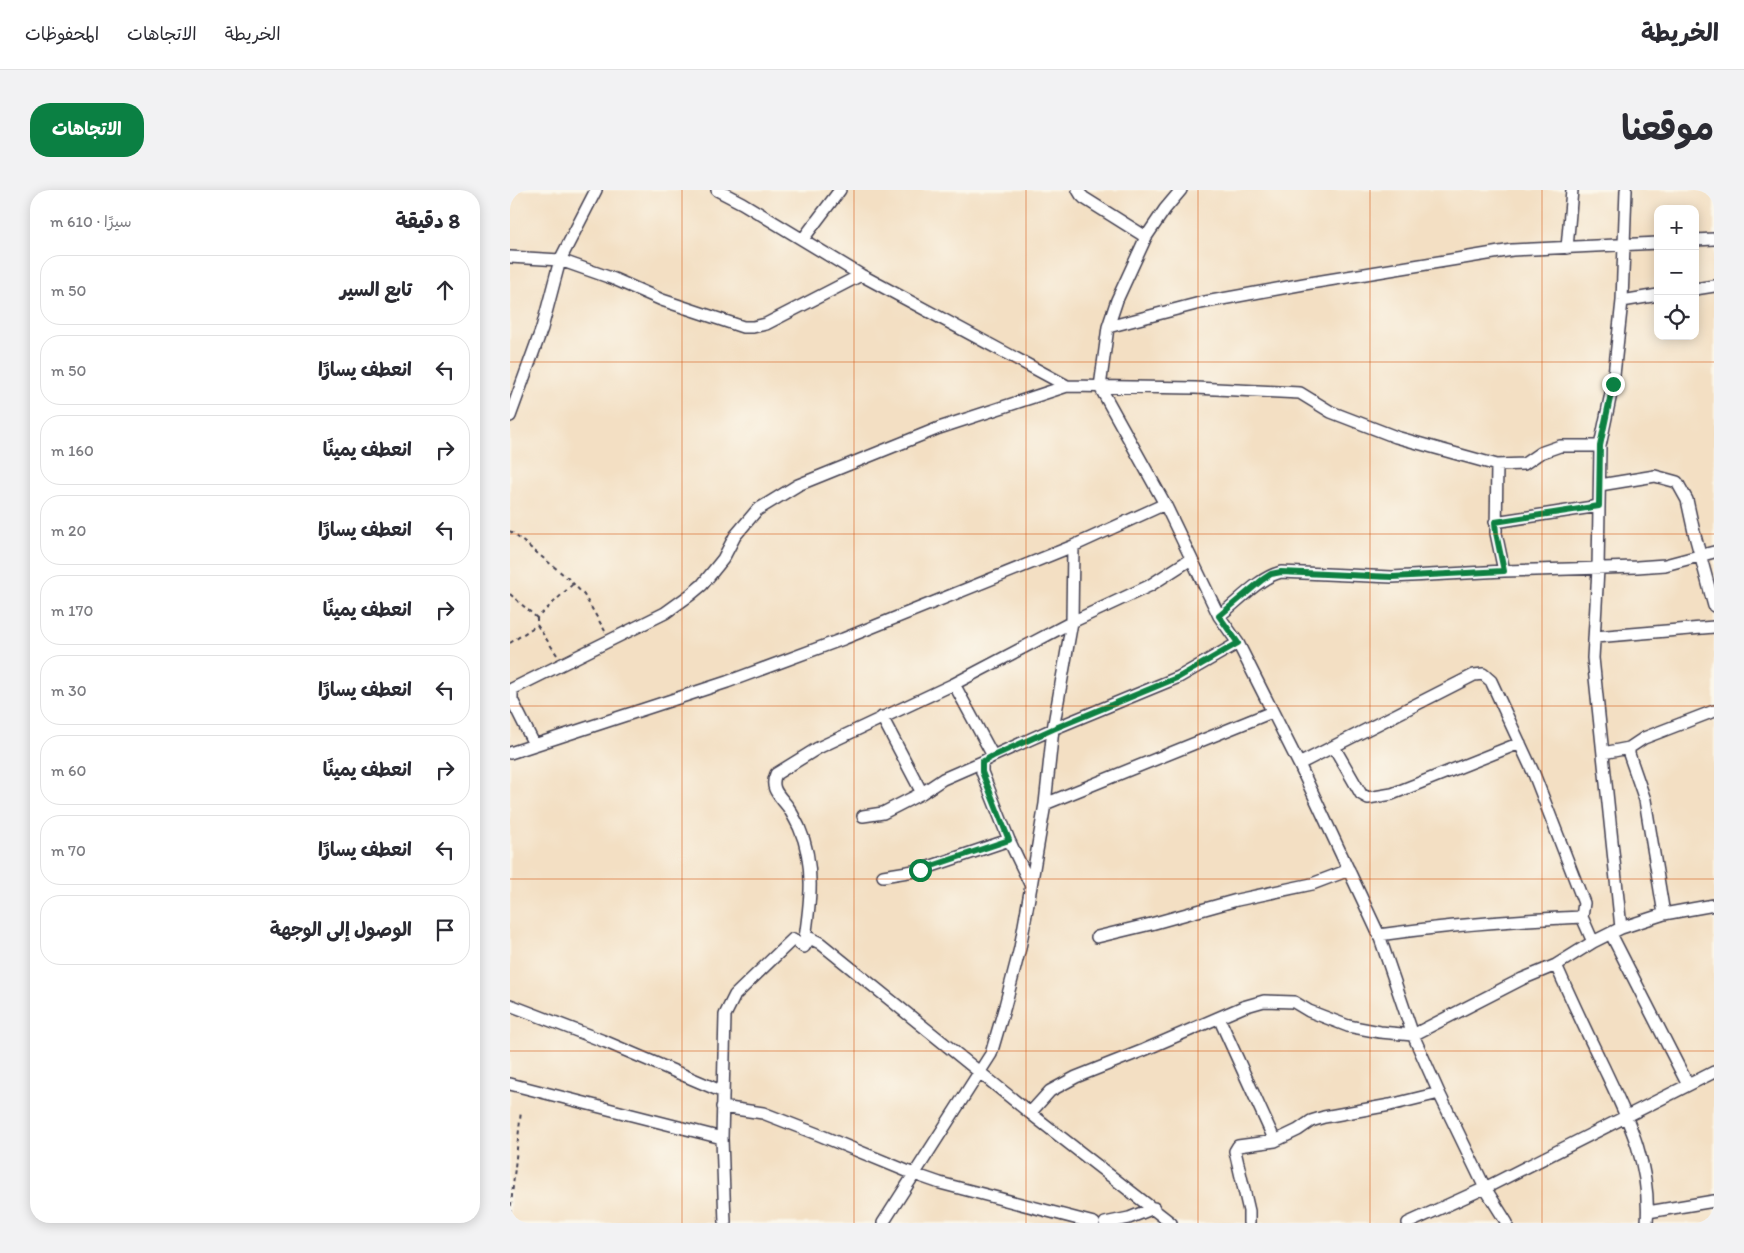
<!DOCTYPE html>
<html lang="ar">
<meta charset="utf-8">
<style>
body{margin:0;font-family:Itim,"Playpen Sans Arabic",sans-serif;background:#f2f2f3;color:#2b2b33;direction:rtl}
.controls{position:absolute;right:15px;top:15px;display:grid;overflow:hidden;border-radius:10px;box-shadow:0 2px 12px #0003}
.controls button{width:45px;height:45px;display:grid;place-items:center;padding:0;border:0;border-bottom:1px solid #e1e1e2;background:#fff;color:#2b2b33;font:25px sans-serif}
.stop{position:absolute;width:15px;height:15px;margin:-11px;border:4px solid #0b8043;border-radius:50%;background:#fff}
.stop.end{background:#0b8043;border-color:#fff;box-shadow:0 1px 5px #0008}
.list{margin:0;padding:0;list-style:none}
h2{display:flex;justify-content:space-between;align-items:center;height:65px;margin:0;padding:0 20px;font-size:21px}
h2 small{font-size:16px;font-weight:400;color:#7c7c81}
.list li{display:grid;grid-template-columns:32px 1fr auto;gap:15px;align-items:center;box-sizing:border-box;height:70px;margin:0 10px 10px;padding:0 10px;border:1px solid #e1e1e2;border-radius:20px}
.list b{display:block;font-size:19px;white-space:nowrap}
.list em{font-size:16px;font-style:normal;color:#7c7c81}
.icon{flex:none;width:28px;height:28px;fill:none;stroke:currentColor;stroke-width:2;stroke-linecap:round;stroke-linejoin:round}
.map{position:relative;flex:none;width:1204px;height:1033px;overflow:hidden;direction:ltr;border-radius:20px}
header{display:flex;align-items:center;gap:30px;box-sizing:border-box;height:70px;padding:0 25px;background:#fff;border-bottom:1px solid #e1e1e2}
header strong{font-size:24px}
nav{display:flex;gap:28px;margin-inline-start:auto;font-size:18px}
.intro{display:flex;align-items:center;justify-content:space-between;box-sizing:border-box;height:120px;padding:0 30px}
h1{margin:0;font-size:35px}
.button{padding:12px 22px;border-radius:20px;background:#0b8043;color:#fff;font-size:18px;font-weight:700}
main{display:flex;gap:30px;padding:0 30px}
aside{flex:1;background:#fff;border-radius:20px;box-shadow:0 2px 12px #0003}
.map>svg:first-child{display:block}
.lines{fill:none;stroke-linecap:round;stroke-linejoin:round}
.minor-casing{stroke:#413e4f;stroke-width:14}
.path{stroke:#413e4f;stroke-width:2;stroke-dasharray:4 4;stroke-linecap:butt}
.minor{stroke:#fff;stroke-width:11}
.route{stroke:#0b8043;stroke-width:6}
.grid{fill:none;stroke:#d45411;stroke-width:1;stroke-opacity:0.55}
</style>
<header>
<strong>الخريطة</strong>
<nav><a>الخريطة</a><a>الاتجاهات</a><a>المحفوظات</a></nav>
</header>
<div class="intro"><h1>موقعنا</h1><a class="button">الاتجاهات</a></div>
<main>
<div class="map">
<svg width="1204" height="1033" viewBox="0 0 1204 1033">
<rect width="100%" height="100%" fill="#fbf7ec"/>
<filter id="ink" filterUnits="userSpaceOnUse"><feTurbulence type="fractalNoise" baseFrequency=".02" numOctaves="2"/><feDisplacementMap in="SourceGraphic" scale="10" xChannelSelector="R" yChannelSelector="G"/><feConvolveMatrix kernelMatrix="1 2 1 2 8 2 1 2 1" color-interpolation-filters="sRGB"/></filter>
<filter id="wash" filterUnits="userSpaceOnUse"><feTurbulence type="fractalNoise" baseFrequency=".0096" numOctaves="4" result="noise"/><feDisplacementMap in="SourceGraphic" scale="20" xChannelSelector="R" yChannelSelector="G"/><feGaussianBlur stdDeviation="1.12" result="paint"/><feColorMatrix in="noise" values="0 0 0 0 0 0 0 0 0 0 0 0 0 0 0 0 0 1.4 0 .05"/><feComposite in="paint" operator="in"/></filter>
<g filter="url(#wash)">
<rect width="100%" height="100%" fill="#f3dfc3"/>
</g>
<g filter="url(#ink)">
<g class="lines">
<defs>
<path id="minor" d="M207,0L232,13L351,85L557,196L685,198L790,203L821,222L886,247L987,275L1014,274L1030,263L1050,256H1090
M568,0L571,5L574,8L636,47
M671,0L655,19L636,47L607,110L598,137L590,197L655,314L709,426L728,453L789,574L869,745L903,845L929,903L975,998L997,1033
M293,49L330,0
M1185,50L1204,49
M1057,58L1062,0
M0,67L50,70L86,0
M1185,99L1204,96
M1112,111L1148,105
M598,137L690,113L794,94L1002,60L1148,53
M0,226L32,138L50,70L104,89L152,110L233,137H243L256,134L351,85
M987,275L986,343L994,381
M1090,295L1145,286L1167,292L1177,310L1184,342L1204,416
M985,332L1089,316
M709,426C728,412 748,388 771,382L882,387L994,381L1127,377L1155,375L1204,362
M1085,447L1204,437
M444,494L483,566
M372,527L412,603
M24,554L2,510V499L155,423L180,405L192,395L213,369L225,346L247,320L288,295L429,238L557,196
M824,557L851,604L858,608L882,604L1010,553
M0,563L217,492L333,449L563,356L655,314
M1093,563L1119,558
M789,574L964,485L973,484L981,491L1024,584L1074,713L1072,727L1083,752
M535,614L762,522
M353,626L373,623L412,603L433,589L472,572
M373,686L410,680L499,650
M521,696L499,650L472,582V572L483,566L543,539L669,487L728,453
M1154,724L1135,610L1119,564V558L1134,548L1204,521
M1111,738L1083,468L1088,379L1090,256L1103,194L1112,111L1116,0
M1101,744L1178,895
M869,745C937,735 1004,730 1072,727
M587,747L641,734L727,710L802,694L839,680
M294,755C300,715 306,675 289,637C286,631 282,623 278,617C270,606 259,599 266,584L308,558L444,494L562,432L639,396L681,369
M1046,775C1061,809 1077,843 1093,876C1118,929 1141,973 1137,1033
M0,815L96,852L213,902
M709,828L765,951
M0,894L212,948
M212,917L253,923L307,944L404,984L430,993L584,1033
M520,923L540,901L566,887L634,860L733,817L754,811L784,812L799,821L838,836L870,842L903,845L1012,789L1046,775L1083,752L1111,738L1154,724L1204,715
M1138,1022L1204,1011
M215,1033L212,948L215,825L225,805L283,749L294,757L300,748L310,753L520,923L661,1033
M373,1033L481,864L495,816L510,758L521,696L535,614L543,539L562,432L563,356
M595,1033L619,1028L644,1018
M739,1033V1021L725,961L728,956L765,951L788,940L801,931L814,927L880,915L929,903
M898,1033L975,998L1204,882"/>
</defs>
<use href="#minor" class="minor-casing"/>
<path class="path" d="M0,341L59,389L74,405L95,441
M0,404L27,428
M0,453L27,435
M47,465L27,435V428L63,394
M0,1024L11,921"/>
<use href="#minor" class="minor"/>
</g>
</g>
<g class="lines" filter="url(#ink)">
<path class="route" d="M410,680L499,650L472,582V572L483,566L543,539L669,487L728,453L709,426L752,390L761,384L771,382L882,387L994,381L986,343L985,332L1089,316L1090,256L1103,194"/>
</g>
<path class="grid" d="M172,0V1033M344,0V1033M516,0V1033M688,0V1033M860,0V1033M1032,0V1033M0,172H1204M0,344H1204M0,516H1204M0,689H1204M0,861H1204"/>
</svg>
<div class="controls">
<button>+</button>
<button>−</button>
<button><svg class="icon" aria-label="locate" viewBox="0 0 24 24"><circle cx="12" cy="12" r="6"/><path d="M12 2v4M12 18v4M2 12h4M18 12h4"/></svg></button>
</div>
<div class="stop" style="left:410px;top:680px"></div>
<div class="stop end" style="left:1103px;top:194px"></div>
</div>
<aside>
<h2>8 دقيقة<small>سيرًا · 610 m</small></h2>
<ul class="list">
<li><svg class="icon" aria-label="ahead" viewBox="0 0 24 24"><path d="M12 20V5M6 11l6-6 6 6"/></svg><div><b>تابع السير</b></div><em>50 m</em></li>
<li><svg class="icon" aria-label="left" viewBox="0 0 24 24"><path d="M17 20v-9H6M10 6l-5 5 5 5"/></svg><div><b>انعطف يسارًا</b></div><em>50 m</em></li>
<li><svg class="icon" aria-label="right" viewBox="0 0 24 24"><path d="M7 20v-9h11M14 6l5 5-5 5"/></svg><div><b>انعطف يمينًا</b></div><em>160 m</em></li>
<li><svg class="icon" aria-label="left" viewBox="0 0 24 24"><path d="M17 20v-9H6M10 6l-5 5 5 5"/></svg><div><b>انعطف يسارًا</b></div><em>20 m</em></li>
<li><svg class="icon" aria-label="right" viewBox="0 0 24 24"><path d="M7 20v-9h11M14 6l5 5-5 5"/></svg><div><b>انعطف يمينًا</b></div><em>170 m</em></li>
<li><svg class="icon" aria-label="left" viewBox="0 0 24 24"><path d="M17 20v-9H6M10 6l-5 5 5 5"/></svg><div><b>انعطف يسارًا</b></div><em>30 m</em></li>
<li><svg class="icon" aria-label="right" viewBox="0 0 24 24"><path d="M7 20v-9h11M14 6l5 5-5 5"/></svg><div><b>انعطف يمينًا</b></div><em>60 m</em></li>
<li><svg class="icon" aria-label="left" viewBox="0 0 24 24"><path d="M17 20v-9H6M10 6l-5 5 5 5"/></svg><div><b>انعطف يسارًا</b></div><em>70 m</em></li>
<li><svg class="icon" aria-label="arrive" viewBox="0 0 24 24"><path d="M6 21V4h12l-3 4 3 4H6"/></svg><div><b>الوصول إلى الوجهة</b></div></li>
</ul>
</aside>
</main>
